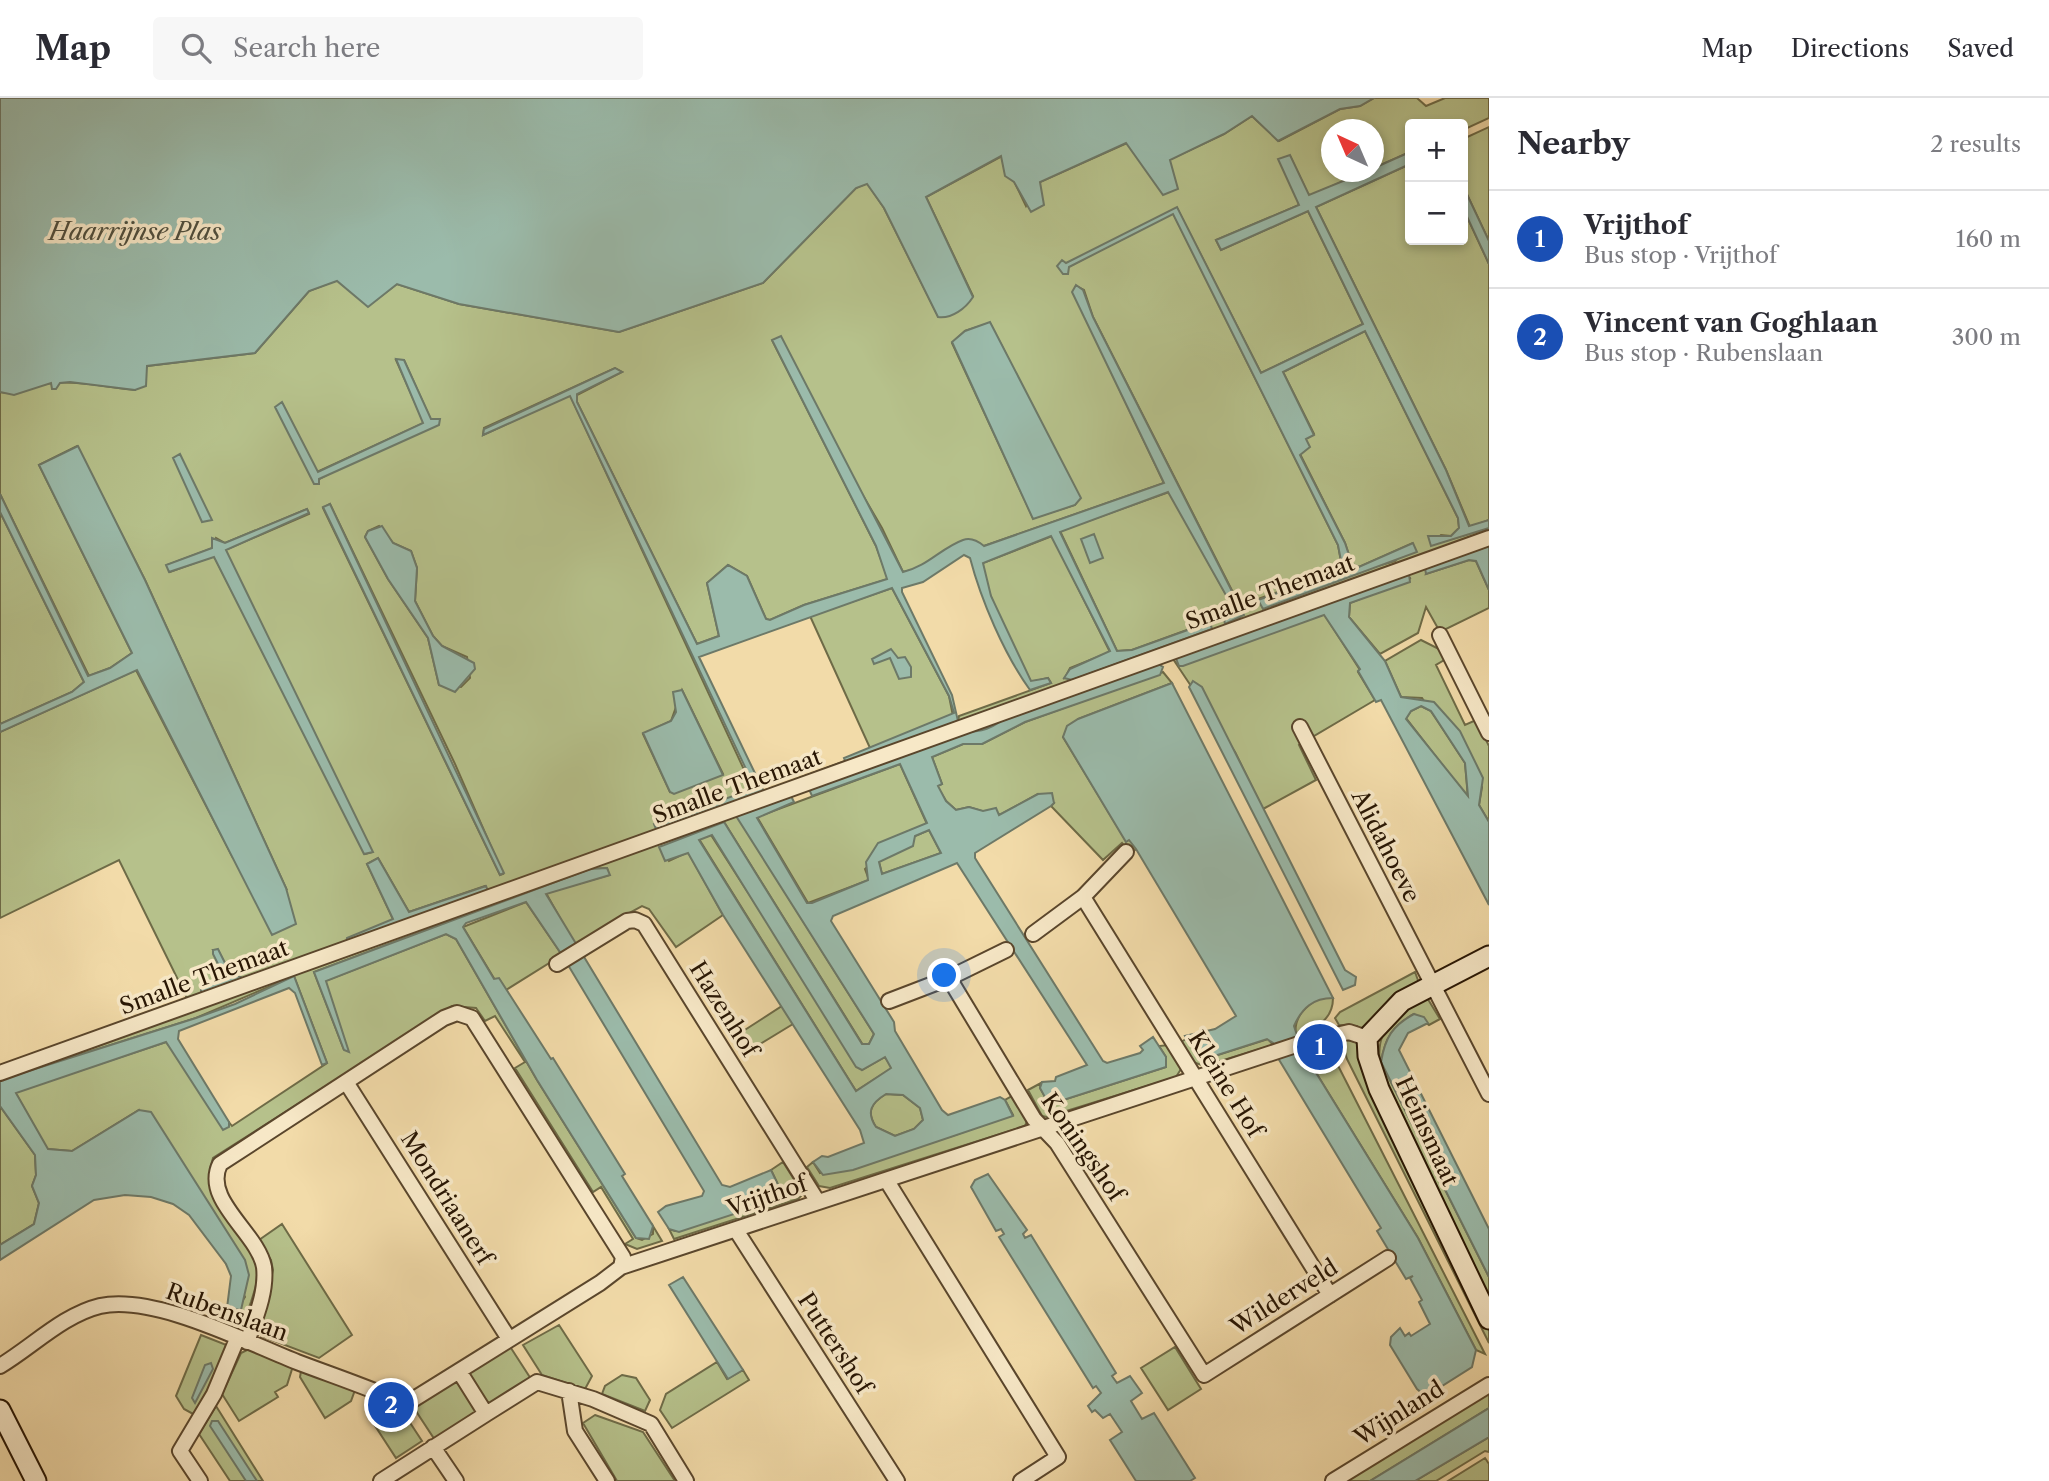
<!DOCTYPE html>
<meta charset="utf-8">
<style>
body{margin:0;font-family:"Libre Caslon Text",serif;background:#f7f7f7;color:#2b2b33}
.controls{position:absolute;right:21px;top:21px;display:grid;overflow:hidden;border-radius:7px;box-shadow:0 4px 10px #0003}
.controls button{width:63px;height:63px;display:grid;place-items:center;padding:0;border:0;border-bottom:2px solid #e1e1e2;background:#fff;color:#2b2b33;font:35px sans-serif}
.compass{position:absolute;left:1321px;top:21px;width:63px;height:63px;border-radius:50%;background:#fff;box-shadow:0 4px 10px #0003;rotate:316deg}
.you{position:absolute;left:945px;top:878px;width:24px;height:24px;margin:-18px;border:5px solid #fff;border-radius:50%;background:#1a73e8;box-shadow:0 0 0 10px #1a73e833}
.badge{display:grid;place-items:center;width:46px;height:46px;border-radius:50%;background:#8f2418;color:#fff;font-size:23px;font-weight:700}
.pin{position:absolute;translate:-50% -50%;border:4px solid #fff;box-shadow:0 2px 7px #0006}
.list{margin:0;padding:0;list-style:none}
h2{display:flex;justify-content:space-between;align-items:center;height:91px;margin:0;padding:0 28px;font-size:30px}
h2 small{font-size:23px;font-weight:400;color:#7c7c81}
.list li{display:grid;grid-template-columns:46px 1fr auto;gap:21px;align-items:center;box-sizing:border-box;height:98px;padding:0 28px;border-top:2px solid #e1e1e2}
.list b{display:block;font-size:26px;white-space:nowrap}
.list p{margin:0;font-size:23px;white-space:nowrap;color:#7c7c81}
.list em{font-size:23px;font-style:normal;color:#7c7c81}
.icon{flex:none;width:38px;height:38px;fill:none;stroke:currentColor;stroke-width:2;stroke-linecap:round;stroke-linejoin:round}
.map{position:relative;flex:none;width:1489px;height:1383px;overflow:hidden}
header{display:flex;align-items:center;gap:42px;box-sizing:border-box;height:98px;padding:0 35px;background:#fff;border-bottom:2px solid #e1e1e2}
header strong{font-size:33px}
nav{display:flex;gap:38px;margin-inline-start:auto;font-size:24px}
.search{width:490px;height:63px;background:#f7f7f7;display:flex;align-items:center;gap:18px;box-sizing:border-box;padding:0 24px;border-radius:7px;color:#7c7c81;font-size:26px}
main{display:flex}
aside{flex:1;background:#fff}
.map>svg:first-child{display:block}
.green{fill:#b6c18b;stroke:#6e6b47;stroke-width:2;fill-rule:evenodd}
.water{fill:#9bbbab;stroke:#6d7968;stroke-width:2;fill-rule:evenodd}
.lines{fill:none;stroke-linecap:round;stroke-linejoin:round}
.street-casing{stroke:#5a462c;stroke-width:18}
.secondary-casing{stroke:#271503;stroke-width:23}
.street{stroke:#f7e8c7;stroke-width:14}
.secondary{stroke:#f7e8c7;stroke-width:19}
.labels{text-anchor:middle;stroke-width:7;stroke-linejoin:round;paint-order:stroke}
.street-label{font-size:23px;fill:#271503;stroke:#f7e8c7}
.water-label{font-size:24px;font-style:italic;fill:#504f3e;stroke:#f7e8c7}
</style>
<header>
<strong>Map</strong>
<div class="search"><svg class="icon" aria-label="search" viewBox="0 0 24 24"><circle cx="10" cy="10" r="6"/><path d="M15 15l6 6"/></svg>Search here</div>
<nav><a>Map</a><a>Directions</a><a>Saved</a></nav>
</header>
<main>
<div class="map">
<svg width="1489" height="1383" viewBox="0 0 1489 1383">
<rect width="100%" height="100%" fill="#f2dba9"/>
<filter id="stains"><feTurbulence type="fractalNoise" baseFrequency=".00286" numOctaves="4"/><feColorMatrix values="0 0 0 0 .2 0 0 0 0 .09 0 0 0 0 .02 0 0 0 .5 -.17"/></filter>
<radialGradient id="worn" r=".72"><stop offset=".6" stop-color="#630" stop-opacity="0"/><stop offset="1" stop-color="#630" stop-opacity=".3"/></radialGradient>
<path class="green" d="M1374,0H1417L1426,8L1445,0H1489V20L1463,32V26H1410V54L1374,70V32H1332V74H1365L1309,98L1290,58L1299,107L1216,142L1221,152L1308,113L1363,226L1261,275L1177,110L1068,169L1173,115L1338,447L1342,469L1337,473L1258,501L1395,463L1413,445L1359,469L1352,466L1345,445L1300,356L1306,341L1314,336L1283,274L1365,233L1458,420L1459,430L1451,438L1441,437L1431,447L1489,430V448L1429,468L1426,476L1469,462L1476,463L1489,492V510L1440,534L1426,509L1418,535L1380,556L1349,519L1350,505L1411,480L1009,616C993,631 982,634 961,634L737,718L874,936L869,946L863,947L724,724L661,746L669,763L688,754L723,817L676,849L649,811L642,808L607,827L576,849L546,795L609,777L607,770L590,771L314,874L344,952L325,883L446,836L456,841L537,982L636,1140L642,1142L653,1136V1128L662,1143L637,1151L625,1146L633,1141L601,1089L593,1094L515,970L525,964L495,918L485,923L476,910L452,908L213,1060C196,1106 250,1131 257,1172C259,1182 254,1194 251,1204C247,1215 244,1224 233,1230L209,1221L213,1212L226,1216L227,1210L235,1213L245,1199L139,1012L72,1053L47,1051L15,994L166,944L232,1028L327,965L294,878L196,920L0,982V968L187,900L119,762L0,820V634L136,572L233,760L286,790L145,482L77,348L39,367L132,555L110,570L89,578L0,396V294C20,297 34,287 53,285C80,283 108,289 135,292L147,268L255,255L309,193L337,182L368,208L397,186L459,206L619,234L763,185L856,90L867,85L884,110L938,218L973,198L926,99L1002,58L1026,108L1040,84L1127,45L1169,62L1224,36L1252,18L1279,43L1340,11L1360,8ZM1076,188L1084,192L1093,219L1243,514L1240,520L1225,526L1237,516L1169,394L1060,433L1117,553L1132,552L1209,524L1065,580L1070,570L1110,554L1052,438L983,465C981,490 1019,558 1031,584L1048,580L1051,585L959,618L958,623L854,663H845L765,693V696L753,691L570,297L483,337L484,330L615,270L622,274L577,297V304L697,546L719,538L707,485L728,467L747,478L766,521L770,522L804,507L888,481L876,448L772,242L882,430L903,474L916,471L939,458L984,448L1164,385L1073,194ZM990,225L1080,400L1075,407L1033,420L952,245L965,233ZM396,262H404L431,322L319,381V385L282,305L317,374L424,325ZM330,406L455,666L503,776L500,777L323,410ZM307,411L309,416L225,452L372,754L365,756L214,458L170,474L167,467L213,450L216,440L225,445ZM379,428L393,445L411,453L417,470L415,503L433,538L442,548L467,559L470,580L461,589L439,587L428,540L388,481L365,439L368,433ZM682,592L723,676L670,694L643,636L671,623ZM378,760L409,814L485,788L487,792L389,824L393,821L367,766ZM213,852H218L231,877L236,880L201,898V887L225,878Z
M1489,29V143L1463,88V41Z
M1410,66V142H1463V110L1489,166V422L1470,429L1446,372L1316,109Z
M0,414L84,584L72,594L0,626Z
M892,490L949,598L953,618L870,650L810,518Z
M1324,516L1360,572L1358,574L1375,602L1299,647L1316,682L1263,711L1235,654L1173,561L1177,566Z
M1421,542L1441,552L1446,561L1436,567L1465,627L1476,622L1489,648V724L1479,707L1482,689L1422,600L1401,599L1385,563Z
M1163,574L1172,585L1078,621L1063,639L1126,743L1129,741L1136,751L1131,756L1122,745L1103,762L1051,708L1054,705L1038,696L998,718L969,709L956,712L946,703L937,688L942,686L932,659L963,646H982L1025,624Z
M1421,608L1431,613L1465,665L1468,700L1406,620L1411,613Z
M900,666L927,726L906,734L865,771L869,782L808,805L757,719Z
M929,732L941,755L882,776L879,764L915,738Z
M711,737L862,972L885,959L892,970L856,993L699,741Z
M526,804L562,857L506,892L499,881L495,882L463,829Z
M1415,874L1419,885L1395,900L1361,932L1357,928L1339,927L1335,920L1340,914Z
M1426,898L1440,921L1429,927L1414,916C1392,928 1385,940 1381,964L1489,1179V1199L1383,988C1373,933 1382,929 1426,898Z
M1321,900H1333C1333,923 1314,931 1296,938C1293,920 1305,907 1321,900Z
M782,908L793,926L747,954L737,937Z
M1340,940L1359,945L1489,1230V1245L1347,961Z
M1186,941L1205,961L1268,941L1273,947L1204,968L1193,964L1181,944Z
M1326,944L1485,1256L1476,1252L1418,1140L1302,952Z
M1169,947L1181,971L1176,979L1047,1019L1042,1018L1028,992L1041,985L1040,990L1047,1002L1054,1005L1166,969V959L1159,948Z
M886,996L903,997L920,1010L923,1022L914,1031L895,1038L876,1029C866,1014 871,1005 886,996Z
M1014,997L1027,1023L1025,1028L830,1090L819,1088L807,1069L813,1064L820,1075L952,1038L1013,1017L1005,1002Z
M0,1008L35,1057L36,1077L32,1088L39,1105L34,1126L0,1147Z
M783,1064L800,1091L801,1098L798,1101L674,1141L669,1131L675,1133L783,1097L771,1072Z
M282,1126L352,1237L319,1260L261,1238L259,1234L273,1172L271,1162L259,1142Z
M559,1227L592,1278L585,1291L542,1277L523,1247Z
M201,1237L229,1248L195,1317L184,1311L176,1298Z
M509,1247L531,1281L486,1310L464,1275Z
M1175,1249L1201,1291L1168,1312L1141,1270Z
M249,1251L293,1268L287,1287L275,1294L278,1299L239,1323L222,1296L241,1255Z
M717,1264L727,1281L743,1272L749,1282L672,1330L660,1312L666,1296Z
M301,1273L355,1292L351,1303L325,1320L300,1279Z
M622,1277L636,1280L650,1302L645,1313L602,1296L605,1288Z
M458,1278L480,1313L435,1342L412,1307Z
M1489,1294V1310L1370,1383H1344Z
M371,1298L403,1314L422,1343L396,1360L368,1317Z
M216,1308L263,1383H230L199,1336Z
M595,1317L643,1334L675,1383H617L583,1325Z
M1489,1339V1354L1485,1353L1436,1383H1415Z
M1485,1360L1489,1366V1383H1448Z"/>
<path class="water" d="M0,0H1374L1360,8L1340,11L1278,43L1252,18L1224,36L1170,62L1178,91L1163,97L1126,45L1040,84L1044,107L1031,114L1014,84L1005,78L1001,58L926,99L973,199C966,210 952,221 938,219L884,110L867,86L856,90L763,185L619,234L459,206L397,186L368,209L337,183L309,193L255,255L147,268L146,288L135,292L70,284L60,285L56,291H52L51,285L14,297L0,294Z
M1410,54V66L1316,109L1446,372L1469,428L1489,422V430L1431,448L1428,438H1451L1459,430L1458,420L1365,233L1283,274L1314,337L1306,341L1310,349L1300,357L1345,445L1352,466L1359,469L1413,445L1417,454L1263,511L1258,502L1337,473L1342,468L1338,447L1173,116L1069,169L1068,176H1063L1057,168L1062,162L1066,165L1177,109L1261,275L1363,226L1308,113L1221,152L1216,142L1299,107L1278,61L1290,57L1309,97L1365,74H1374V70Z
M1463,88L1489,143V166L1463,110Z
M1076,187L1083,192L1093,219L1244,517L1225,526L1224,521L1236,515L1168,394L1060,434L1117,553L1132,552L1210,524L1212,531L1072,582L1064,580L1070,571L1110,553L1051,438L983,465L991,498L1031,583L1048,580L1051,585L1030,592C1004,556 981,502 970,460L964,457L923,484L902,490V494L952,597L958,623L846,665L844,660L954,615L949,598L892,490L699,559L765,696L661,734L656,731L654,726L753,691L754,688L570,298L483,337L484,331L615,270L622,274L577,296V304L697,546L719,538L707,485L728,467L747,478L766,521L770,522L804,507L887,481L876,448L772,242L781,238L903,474C928,468 941,450 963,442C971,439 978,443 984,448L1164,385L1072,194Z
M990,224L1081,400L1075,407L1033,421L952,244L965,233Z
M396,261L404,262L431,321H440L439,327L319,381V386H314L275,309L282,304L318,374L423,325Z
M78,348L145,482L286,790L296,826L272,837L137,572L0,634V626L72,594L84,584L0,414V396L88,578L110,570L132,555L39,367Z
M180,356L212,422L202,424L173,360Z
M330,406L504,775L500,777L323,409Z
M307,411L309,415L226,452L373,754L364,756L214,459L169,474L166,467L212,450V440L225,445Z
M382,428L393,445L411,453L417,470L415,503L433,538L442,548L474,565L475,571L455,594L439,587L428,540L388,481L365,439L368,433Z
M1094,436L1103,460L1090,465L1081,441Z
M1489,448V492L1476,463L1469,462L1426,476L1425,470L1429,468Z
M1409,476L1410,484L1350,505L1349,519L1385,563L1401,599L1434,604L1460,633L1483,680L1479,707L1489,724V807L1381,602L1376,604L1358,573L1360,571L1324,517L1183,568H1179L1175,558ZM1421,608L1431,613L1465,665L1468,698L1406,621L1411,613Z
M891,551L898,560L905,559L911,569V579L899,581L890,560L874,566L872,561Z
M1155,564L1163,569L1160,577L1025,624L982,646H963L932,659L942,686L938,688L946,703L956,712L969,709L983,713L996,710L999,717L1038,696L1052,695L1054,705L1051,708L975,755V760L1103,963L1107,965L1140,955L1143,952L1140,948L1153,939L1166,959V969L1054,1005L1047,1003L1040,990L1042,984L1055,983L1056,979L1087,967L957,765L833,818L831,823L894,924L895,933L942,1012L948,1017L1000,999L1005,1002L1013,1018L853,1072L823,1077L813,1064L822,1058L828,1059L864,1045L860,1032L723,817L688,755L665,763L659,749L724,724L862,946H869L874,936L736,718L791,698L794,704L757,720L807,805H812L868,782L866,764L878,745L927,725L900,666L812,698L809,691L961,634C982,634 993,631 1008,617ZM929,732L941,755L882,776L879,764L913,748L915,738ZM712,737L856,969L862,972L885,959L891,970L856,993L699,742ZM886,996L903,997L920,1010L923,1022L914,1031L895,1038L876,1029C866,1014 871,1005 886,996Z
M1193,583L1202,589L1345,872L1356,879L1355,887L1343,892L1189,589Z
M1172,585L1333,900C1313,900 1302,910 1294,928L1302,952L1418,1140L1476,1252L1472,1269L1431,1295L1423,1296L1417,1291L1390,1247L1391,1239L1400,1230L1405,1238L1409,1235L1411,1238L1430,1226L1419,1204L1422,1202L1410,1180L1413,1178L1406,1181L1377,1133L1381,1130L1278,960L1273,945L1267,941L1205,961L1195,954L1185,938L1215,931L1236,918L1136,751L1129,742L1126,744L1063,639L1067,628L1078,621Z
M682,592L723,677L674,696L670,694L643,635L671,623L676,614L673,594Z
M378,760L409,814L486,788L488,793L346,846L347,840L393,821L367,766Z
M607,770L610,777L546,796L722,1087L730,1089L771,1072L783,1097L780,1101L679,1134L669,1131L658,1114L666,1108L702,1098L704,1093L562,857L526,804L466,825L463,829L494,881L499,880L551,961L553,960L625,1076L622,1078L653,1128L649,1141L636,1140L537,982L456,841L446,836L326,883L349,954L344,952L314,874L590,771Z
M218,851L231,877L241,879L242,883L201,898V887L224,878L213,856V852Z
M294,878L327,965L322,967L295,895L289,890L179,933L178,941L229,1024V1029L223,1032L166,944L16,995L48,1051L72,1053L139,1012L151,1014L245,1162L249,1177L241,1212L227,1210L231,1178L226,1166L189,1117L173,1106L151,1099L125,1097L94,1102L0,1162V1147L34,1126L39,1105L32,1088L36,1077L35,1057L0,1008V982L196,920L235,906Z
M1414,916L1424,919L1428,925L1408,935L1399,952L1489,1131V1179L1381,964C1385,940 1392,928 1414,916Z
M988,1076L1027,1132L1023,1136L1025,1140L1031,1137L1116,1275L1112,1278L1117,1285L1130,1278L1142,1295L1131,1303L1142,1321L1154,1315L1195,1380L1190,1383H1136L1110,1342L1122,1334L1110,1316L1103,1320L1095,1312L1092,1314L1088,1308L1101,1295L1096,1288L1093,1290L999,1139L1004,1136L1001,1131L996,1133L971,1089L975,1082Z
M683,1179L743,1272L728,1281L669,1187Z
M211,1265L213,1271L195,1305L192,1300L205,1267Z
M1489,1310V1339L1415,1383H1370Z
M212,1323H218L257,1383H246L210,1328Z"/>
<g class="lines">
<defs>
<path id="street" d="M1440,537L1489,635
M1300,629L1489,996
M1083,799L1330,1197
M1033,836L1083,799L1126,754
M557,866L627,823L635,822L644,826L818,1104
M949,880L1034,1021L1057,1045L1204,1277L1388,1160
M889,903L949,880L1006,852
M0,975L1489,440
M346,984L509,1241
M887,1083L1058,1359L1021,1383
M736,1132L897,1383
M621,1169L1302,945L1349,934L1367,940
M0,1268C32,1249 63,1217 100,1208C154,1196 246,1244 297,1264C334,1278 370,1290 406,1306L600,1185L621,1169L623,1159L472,920L457,915L444,920L220,1066C202,1102 258,1135 264,1169C267,1194 255,1221 247,1244
M459,1273L486,1316L537,1284L593,1301L651,1326L686,1383
M569,1293L575,1333L607,1383
M433,1349L456,1383
M200,1383L180,1353L214,1296L237,1241
M381,1383L486,1316
M1333,1383L1489,1287"/>
<path id="secondary" d="M1489,858L1402,903L1367,940L1368,958L1379,991L1489,1221
M0,1312L36,1383"/>
</defs>
<use href="#street" class="street-casing"/>
<use href="#secondary" class="secondary-casing"/>
<use href="#street" class="street"/>
<use href="#secondary" class="secondary"/>
</g>
<g class="labels">
<g class="street-label">
<text transform="translate(1270 494) rotate(-20)" y="8">Smalle Themaat</text>
<text transform="translate(737 688) rotate(-20)" y="8">Smalle Themaat</text>
<text transform="translate(1386 748) rotate(63)" y="8">Alidahoeve</text>
<text transform="translate(204 879) rotate(-20)" y="8">Smalle Themaat</text>
<text transform="translate(724 911) rotate(58)" y="8">Hazenhof</text>
<text transform="translate(1226 986) rotate(58)" y="8">Kleine Hof</text>
<text transform="translate(1427 1033) rotate(65)" y="8">Heinsmaat</text>
<text transform="translate(1083 1049) rotate(55)" y="8">Koningshof</text>
<text transform="translate(767 1098) rotate(-19)" y="8">Vrijthof</text>
<text transform="translate(447 1100) rotate(58)" y="8">Mondriaanerf</text>
<text transform="translate(1284 1199) rotate(-32)" y="8">Wilderveld</text>
<text transform="translate(227 1214) rotate(20)" y="8">Rubenslaan</text>
<text transform="translate(835 1245) rotate(57)" y="8">Puttershof</text>
<text transform="translate(1399 1315) rotate(-32)" y="8">Wijnland</text>
</g>
<g class="water-label">
<text x="135" y="142">Haarrijnse Plas</text>
</g>
</g>
<rect width="100%" height="100%" filter="url(#stains)"/>
<rect width="100%" height="100%" fill="url(#worn)"/>
</svg>
<div class="controls">
<button>+</button>
<button>−</button>
</div>
<svg class="compass" viewBox="-18 -18 36 36"><path d="M0-13l5 13h-10z" fill="#e53935"/><path d="M0 13l5-13h-10z" fill="#7c7c81"/></svg>
<div class="you"></div>
<div class="pin badge" style="left:1320px;top:949px;background:#1a4fb4">1</div>
<div class="pin badge" style="left:391px;top:1307px;background:#1a4fb4">2</div>
</div>
<aside>
<h2>Nearby<small>2 results</small></h2>
<ul class="list">
<li><span class="badge" style="background:#1a4fb4">1</span><div><b>Vrijthof</b><p>Bus stop · Vrijthof</p></div><em>160 m</em></li>
<li><span class="badge" style="background:#1a4fb4">2</span><div><b>Vincent van Goghlaan</b><p>Bus stop · Rubenslaan</p></div><em>300 m</em></li>
</ul>
</aside>
</main>
